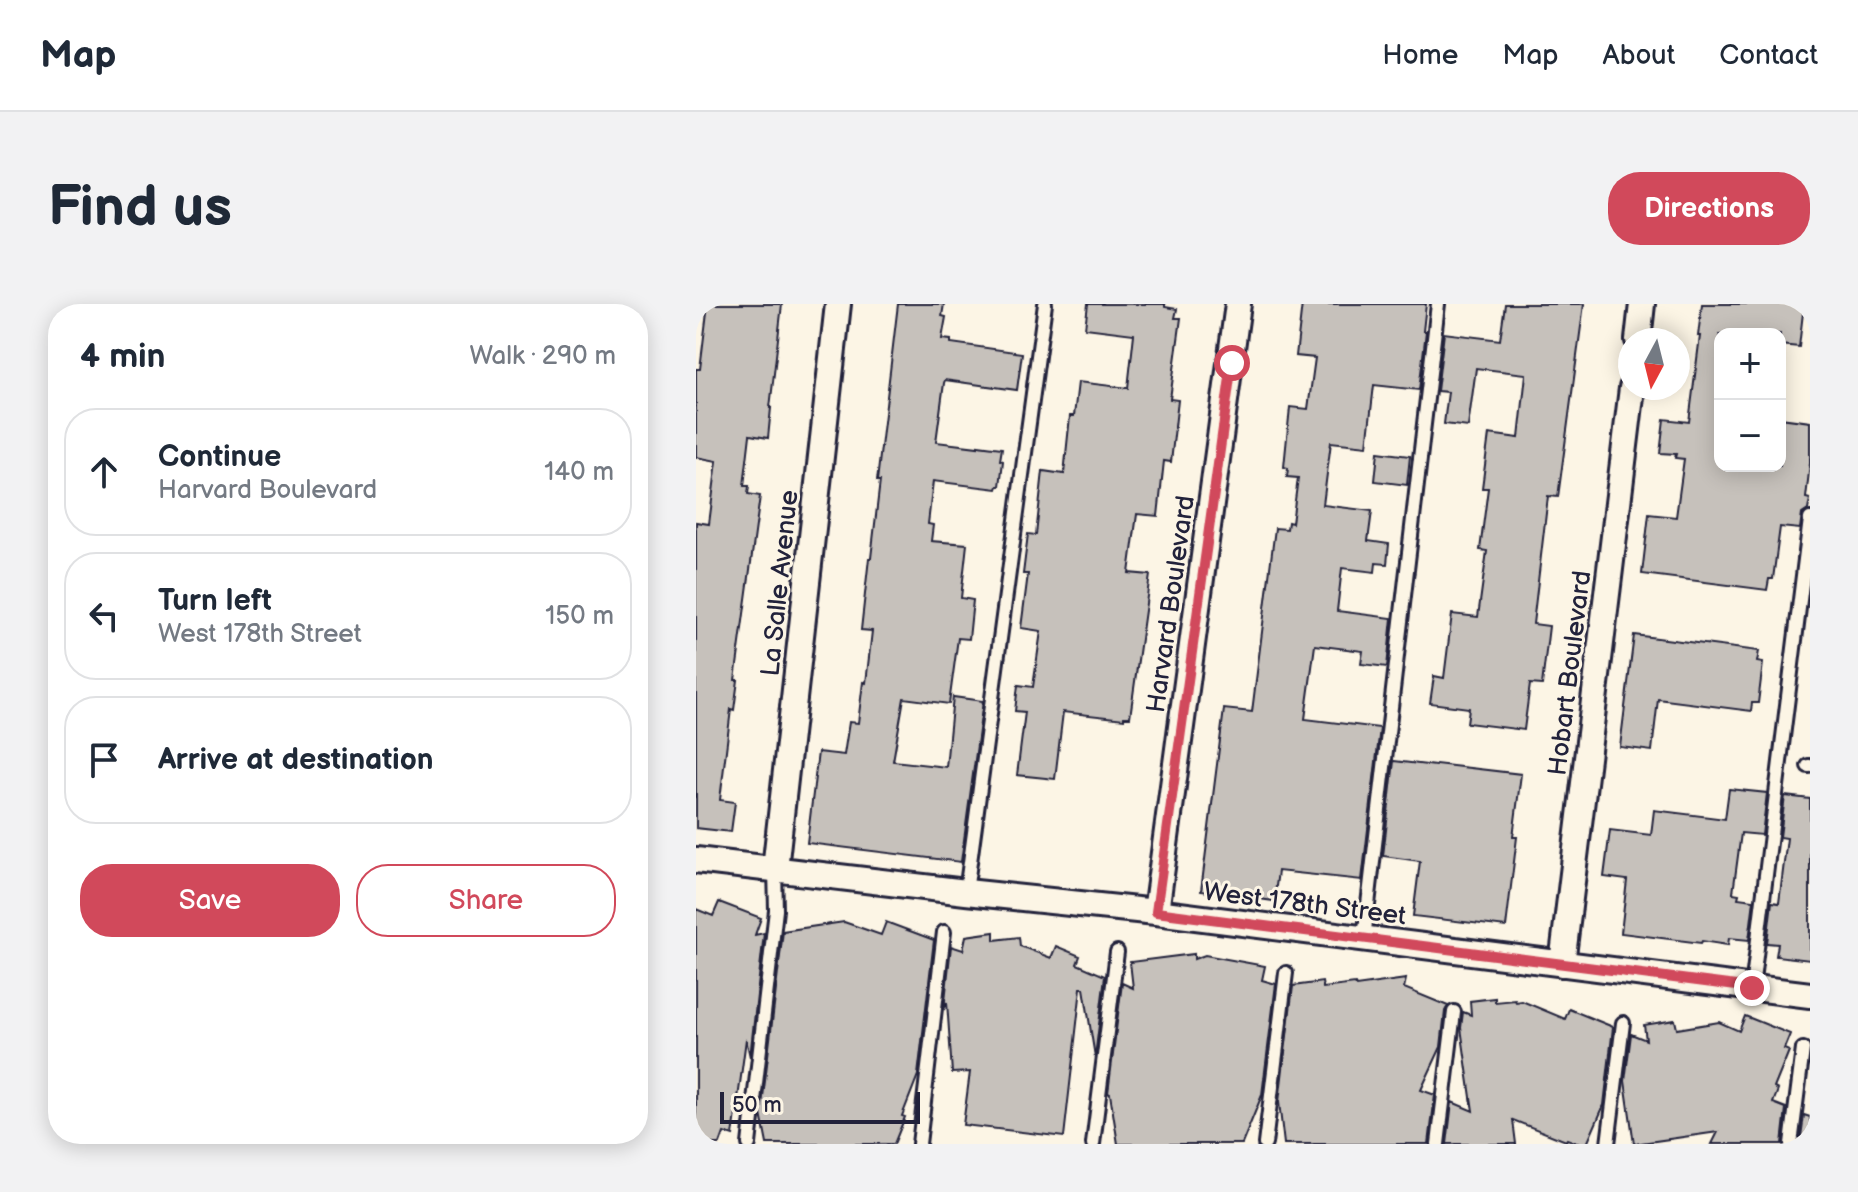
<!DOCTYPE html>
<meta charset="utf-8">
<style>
body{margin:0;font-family:"Balsamiq Sans",sans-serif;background:#f2f2f3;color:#1f2937}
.controls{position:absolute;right:24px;top:24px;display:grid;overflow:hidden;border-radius:16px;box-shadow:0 4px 20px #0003}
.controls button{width:72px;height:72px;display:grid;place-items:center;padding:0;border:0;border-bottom:2px solid #e0e1e3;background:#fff;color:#1f2937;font:40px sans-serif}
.compass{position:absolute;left:922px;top:24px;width:72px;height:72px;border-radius:50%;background:#fff;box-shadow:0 4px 20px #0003;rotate:187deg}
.scale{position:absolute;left:24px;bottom:20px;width:200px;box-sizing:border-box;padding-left:8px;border:4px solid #22223b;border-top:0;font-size:22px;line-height:28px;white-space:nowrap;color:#22223b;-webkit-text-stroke:6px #fcf5e5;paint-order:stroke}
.stop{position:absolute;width:24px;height:24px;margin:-18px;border:6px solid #d1495b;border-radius:50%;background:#fff}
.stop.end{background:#d1495b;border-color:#fff;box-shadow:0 2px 8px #0008}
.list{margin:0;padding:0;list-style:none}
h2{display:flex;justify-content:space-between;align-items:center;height:104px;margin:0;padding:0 32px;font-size:34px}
h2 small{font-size:26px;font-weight:400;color:#747a83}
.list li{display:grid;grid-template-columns:52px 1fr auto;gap:24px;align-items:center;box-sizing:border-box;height:128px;margin:0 16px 16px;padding:0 16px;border:2px solid #e0e1e3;border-radius:32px}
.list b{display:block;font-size:30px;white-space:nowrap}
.list p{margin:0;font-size:26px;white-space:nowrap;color:#747a83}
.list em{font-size:26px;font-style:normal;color:#747a83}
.actions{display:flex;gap:16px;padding:24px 32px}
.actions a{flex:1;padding:18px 0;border:2px solid #d1495b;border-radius:32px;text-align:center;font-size:28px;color:#d1495b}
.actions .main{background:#d1495b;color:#fff}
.icon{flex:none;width:44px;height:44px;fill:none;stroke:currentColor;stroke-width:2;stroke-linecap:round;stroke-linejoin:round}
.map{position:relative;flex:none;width:1114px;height:840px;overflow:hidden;border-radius:32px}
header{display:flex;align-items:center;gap:48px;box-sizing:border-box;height:112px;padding:0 40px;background:#fff;border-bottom:2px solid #e0e1e3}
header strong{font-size:38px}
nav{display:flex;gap:44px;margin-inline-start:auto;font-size:28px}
.intro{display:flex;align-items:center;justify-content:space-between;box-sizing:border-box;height:192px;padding:0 48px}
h1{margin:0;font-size:56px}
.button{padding:20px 36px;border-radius:32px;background:#d1495b;color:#fff;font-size:28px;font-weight:700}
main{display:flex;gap:48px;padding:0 48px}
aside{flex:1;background:#fff;border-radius:32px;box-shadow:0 4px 20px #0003}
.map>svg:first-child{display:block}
.building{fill:#c6c1bb;stroke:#22223b;stroke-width:2}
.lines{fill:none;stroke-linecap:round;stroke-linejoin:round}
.lane-casing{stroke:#22223b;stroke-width:18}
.street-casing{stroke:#22223b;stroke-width:30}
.lane{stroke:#fcf5e5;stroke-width:12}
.street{stroke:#fcf5e5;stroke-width:24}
.route{stroke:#d1495b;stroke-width:10}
.labels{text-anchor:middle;stroke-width:6;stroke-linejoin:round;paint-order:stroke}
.street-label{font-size:26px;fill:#22223b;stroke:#fcf5e5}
</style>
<header>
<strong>Map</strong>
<nav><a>Home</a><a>Map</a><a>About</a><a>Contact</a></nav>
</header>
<div class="intro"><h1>Find us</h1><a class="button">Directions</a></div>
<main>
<aside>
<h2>4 min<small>Walk · 290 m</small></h2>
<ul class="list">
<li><svg class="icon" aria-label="ahead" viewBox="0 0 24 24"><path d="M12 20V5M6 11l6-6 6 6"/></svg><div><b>Continue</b><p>Harvard Boulevard</p></div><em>140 m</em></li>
<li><svg class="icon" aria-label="left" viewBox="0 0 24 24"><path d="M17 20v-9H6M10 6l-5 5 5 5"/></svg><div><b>Turn left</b><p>West 178th Street</p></div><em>150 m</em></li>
<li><svg class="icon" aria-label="arrive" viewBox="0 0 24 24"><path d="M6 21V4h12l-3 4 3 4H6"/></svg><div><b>Arrive at destination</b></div></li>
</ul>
<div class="actions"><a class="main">Save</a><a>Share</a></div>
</aside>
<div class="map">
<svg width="1114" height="840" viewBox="0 0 1114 840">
<rect width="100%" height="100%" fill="#fcf5e5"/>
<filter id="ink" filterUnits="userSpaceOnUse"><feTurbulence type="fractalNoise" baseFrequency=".0125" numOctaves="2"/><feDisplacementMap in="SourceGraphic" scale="16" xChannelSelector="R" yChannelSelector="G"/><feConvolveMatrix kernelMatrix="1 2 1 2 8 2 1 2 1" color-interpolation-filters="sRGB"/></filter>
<g filter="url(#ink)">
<path class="building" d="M12,0H86L74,104H75L72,134L54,131L48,182H53L52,190L64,192L39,376H42L38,406L35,405L24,496L39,498L35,528L0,524V218L13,220L21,157L0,153V65H4Z
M202,0H248L246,12L250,13L246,35L255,36V39L326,49L321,86L249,76L248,79L240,138L282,143V141L306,144L304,156L307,157L304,182H302L301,185L237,177L232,220L237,221L235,237L271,240L265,294L277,296L273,335L262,334L253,400L208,394L197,457L250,463L257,393L287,397L265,558L111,539L122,448L148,451L153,418L162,419L167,378L170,379L176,327L165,326L173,254H175L184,177H181Z
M392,0H469V3L481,5L479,14H485L474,95L482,96L475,158L468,157L462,212L441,210L433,269L454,271L434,413H428V415L367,408L359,475L321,471L329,408L319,407L322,381L337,383L345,327L325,324L332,270H327L332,230L340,231L347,167L368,170L374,112H378L382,78L432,84L438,30L389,24Z
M606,0H730L727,27H730L723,86L678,81L671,142L635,138L627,201L676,207L672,237L693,240L691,260L680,259L679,268L646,264L641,307L696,314L691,363L665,360L667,347L619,341L609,415L684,424L666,576L582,567L578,597L505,587L528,405L556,408L579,224L591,225L592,218L596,219L602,174L591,173L592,164L588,163L594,103L612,105L619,54L600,52Z
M809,0H888L862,193L852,192L837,320L853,322L846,381L834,380L828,426L771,419L773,404L734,399L738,372L748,374L756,310L782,313L791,247L784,246L792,184H786L793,130L823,134L830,70L780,64L772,123L748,120L752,88L741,87L748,29L804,36Z
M1006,0H1108L1103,43L1084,41V30H1024V162H1084V114L1114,118V159L1110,194L1114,195L1112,206L1106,210L1104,225L1084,223L1077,275H1073L1071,286L946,270L953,210L980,213L988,155L979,154L980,150L964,149L968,115L993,118L1004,32H1002Z
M682,148L714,152L711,181L679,177Z
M938,331L1063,347L1061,358L1067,359L1062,399H1056L1055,407L962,395L956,447L924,443Z
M698,457L739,462L740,460L825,470L817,533H821L810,623L717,612L724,557L687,552Z
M1033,485L1071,489L1066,531L1045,529L1037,589L1043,590L1042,594L1058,596L1053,636L1033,634L1032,641L1006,637L1005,639L925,629L931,576L908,573L914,526L955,531L958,506L1029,515Z
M1089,492L1114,495V656L1080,652L1082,640L1071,639L1076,598L1083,599L1091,534L1084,533Z
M23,598L65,614L59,631L68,629L54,753L50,735L37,832L28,829L24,840H0V605L17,612Z
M148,618L185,631L190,618L238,636L222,771L206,812L209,813L198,840H71L65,810L87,627Z
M298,628V636L323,633L324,642L355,654L360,642L384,652L381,660L409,672L399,753L388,684H385L368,833L267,821L274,768L256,769L251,698L248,706L255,642L267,646L270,632Z
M498,650V655L509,651L569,662L566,676L580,680L566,791L546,840H422L414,790L412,789L426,679L437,684L434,658Z
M710,675L708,684L752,702L749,707L745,743L725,786L739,791L733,840H588L583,798L597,682L626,678L627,684L659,680L660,682Z
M799,694V698L819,696L820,698L826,697L869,715L873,705L917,723L908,801L891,840H884L871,835L870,837L817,816L820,840H751L756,798L777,807L765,724L767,708L775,711L774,697Z
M1049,712L1094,730L1088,745L1093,747L1078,784L1082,786L1077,799L1090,804L1086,840H1016L1022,828L938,840L929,777L935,730L950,736L948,721L979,716L981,725L1023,718L1043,727Z
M1108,811L1114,813V840H1104Z"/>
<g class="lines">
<defs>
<path id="lane" d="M1112,462H1114
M270,588L349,0
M668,635L742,0
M1056,684L1114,215
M53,840L80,606L79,565
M223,840L248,628
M397,840L421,648
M569,840L590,669
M742,840L758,708
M912,840L927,719
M1095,840L1107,745"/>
<path id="street" d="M942,36L946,0
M0,556L270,588L460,608L1114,691
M79,565L142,0
M460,608L542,0
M866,660L936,84"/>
</defs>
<use href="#lane" class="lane-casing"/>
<use href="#street" class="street-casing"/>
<use href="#lane" class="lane"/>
<use href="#street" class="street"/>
</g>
</g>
<g class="lines" filter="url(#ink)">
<path class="route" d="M536,59L460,608L1056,684"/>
</g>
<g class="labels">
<g class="street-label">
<text transform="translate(83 279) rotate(-84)" y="9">La Salle Avenue</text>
<text transform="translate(474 300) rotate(-82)" y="9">Harvard Boulevard</text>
<text transform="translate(873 369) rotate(-83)" y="9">Hobart Boulevard</text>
<text transform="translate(609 599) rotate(7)" y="9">West 178th Street</text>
</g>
</g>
</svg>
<div class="controls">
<button>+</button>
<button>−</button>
</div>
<svg class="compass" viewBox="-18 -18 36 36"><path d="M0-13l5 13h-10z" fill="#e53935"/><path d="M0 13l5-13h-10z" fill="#747a83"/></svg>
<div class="scale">50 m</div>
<div class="stop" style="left:536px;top:59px"></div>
<div class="stop end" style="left:1056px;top:684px"></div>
</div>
</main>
